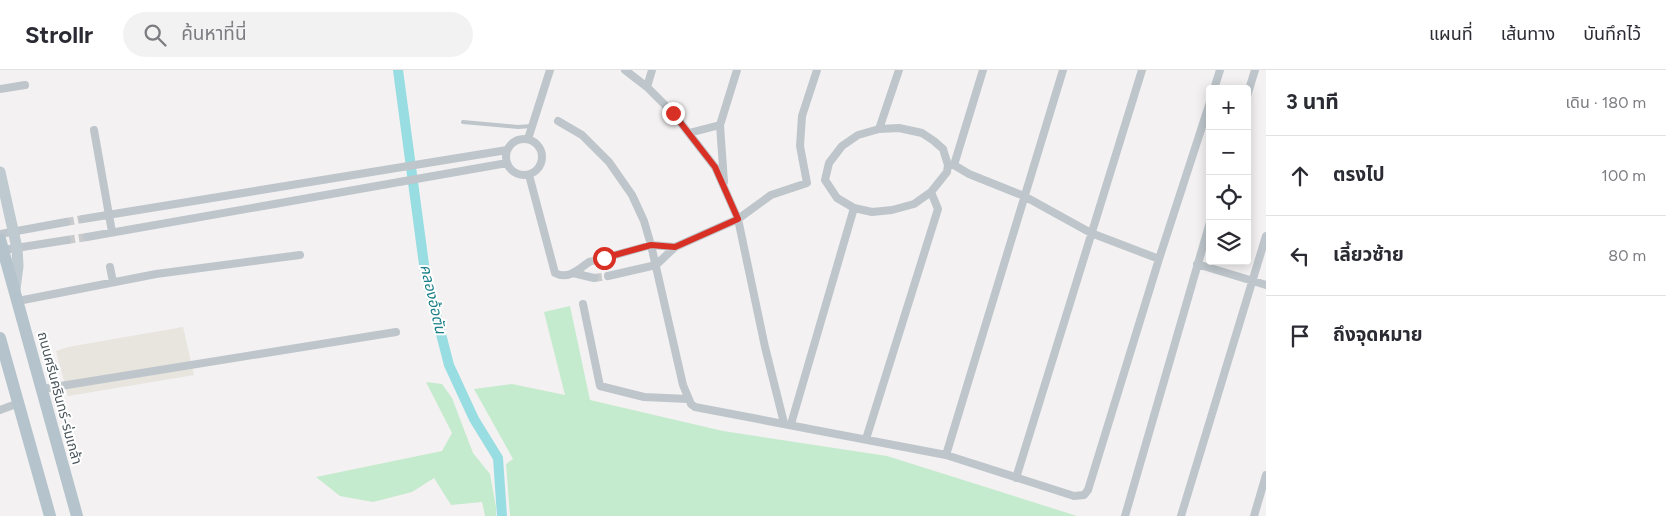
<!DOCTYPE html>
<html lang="th">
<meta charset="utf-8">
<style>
body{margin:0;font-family:Figtree,"Noto Sans Thai",sans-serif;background:#f2f2f3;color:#2b2b33}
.controls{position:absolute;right:15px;top:15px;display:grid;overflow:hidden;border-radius:5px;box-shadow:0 2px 12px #0003}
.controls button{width:45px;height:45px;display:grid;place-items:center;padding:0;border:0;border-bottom:1px solid #e1e1e2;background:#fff;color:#2b2b33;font:25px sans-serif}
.stop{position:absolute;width:15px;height:15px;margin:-11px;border:4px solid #d93025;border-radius:50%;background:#fff}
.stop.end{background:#d93025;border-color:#fff;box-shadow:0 1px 5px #0008}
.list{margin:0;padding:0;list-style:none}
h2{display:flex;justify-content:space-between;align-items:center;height:65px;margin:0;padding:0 20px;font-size:21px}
h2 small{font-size:16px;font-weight:400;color:#7c7c81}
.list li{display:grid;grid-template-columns:32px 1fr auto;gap:15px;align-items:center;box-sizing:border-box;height:80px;padding:0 20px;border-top:1px solid #e1e1e2}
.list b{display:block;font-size:19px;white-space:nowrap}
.list em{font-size:16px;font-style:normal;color:#7c7c81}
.icon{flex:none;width:28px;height:28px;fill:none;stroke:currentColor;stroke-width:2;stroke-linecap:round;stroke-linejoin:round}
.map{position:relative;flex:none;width:1266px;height:446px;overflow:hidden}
header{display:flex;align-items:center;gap:30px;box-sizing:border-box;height:70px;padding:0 25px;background:#fff;border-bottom:1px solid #e1e1e2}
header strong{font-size:24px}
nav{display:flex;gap:28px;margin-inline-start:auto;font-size:18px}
.search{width:350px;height:45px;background:#f2f2f3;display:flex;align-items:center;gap:12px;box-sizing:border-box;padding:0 18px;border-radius:28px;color:#7c7c81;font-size:19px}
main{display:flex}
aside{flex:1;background:#fff}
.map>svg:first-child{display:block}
.commercial{fill:#e8e4de}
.green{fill:#c5ebce}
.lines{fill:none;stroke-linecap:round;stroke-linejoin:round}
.canal{stroke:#97dde2;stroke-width:10}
.street-tunnel{stroke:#c9cacc;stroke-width:8;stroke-dasharray:8 4;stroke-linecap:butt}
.lane{stroke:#bec6cb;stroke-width:4}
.street{stroke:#bec6cb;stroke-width:8}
.secondary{stroke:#bfc9d0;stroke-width:11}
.primary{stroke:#b4c3cc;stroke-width:12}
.route{stroke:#d93025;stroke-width:6}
.labels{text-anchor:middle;stroke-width:4;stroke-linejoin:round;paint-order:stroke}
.street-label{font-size:14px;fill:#4a565c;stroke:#fff}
.water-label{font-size:15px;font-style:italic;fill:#1b8087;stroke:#fff}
</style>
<header>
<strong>Strollr</strong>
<div class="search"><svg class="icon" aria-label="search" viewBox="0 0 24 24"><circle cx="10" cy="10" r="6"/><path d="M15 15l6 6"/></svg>ค้นหาที่นี่</div>
<nav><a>แผนที่</a><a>เส้นทาง</a><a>บันทึกไว้</a></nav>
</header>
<main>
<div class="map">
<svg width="1266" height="446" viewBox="0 0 1266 446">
<rect width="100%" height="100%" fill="#f3f1f1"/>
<path class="commercial" d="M183,257L194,305L68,326L56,281L68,277Z"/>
<path class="green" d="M570,236L590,330L723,361L887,386L1077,446H510L506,394L513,389L474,319L512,314L565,325L544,242Z
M426,312L442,314L452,328L473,383L490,404L496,437V446H485L482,432L451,435L434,408L412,422L373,432L340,426L316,407L442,381L452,363Z"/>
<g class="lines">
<path class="canal" d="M398,0L425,202L449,295L474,349L498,388L502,446"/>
<path class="street-tunnel" d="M66,152L83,149
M67,170L87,167
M589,192L604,188
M594,208L608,206"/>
<path class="lane" d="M463,52L518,57L532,56"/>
<path class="street" d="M625,0L647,17L673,43L715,97L738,149L765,277L784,353
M647,17L652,0
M0,19L25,15
M1214,19L1220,0
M1247,26L1255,0
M558,51L582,65L609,92L632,125L644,151L651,175L683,315L691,334L695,337L946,385L1074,426L1084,425L1088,420L1159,189
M899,58L922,63L934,71L943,79L948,95L947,102L931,122L914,134L892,140L872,142L854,138L837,128L825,110L829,93L842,76L858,65L879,59Z
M879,59L899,0
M94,60L112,162
M689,63L720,55
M506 87a18 18 0 1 1 36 0a18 18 0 1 1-36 0Z
M528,69L550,0
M948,95H954L969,104L1024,126L1091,163L1159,189L1210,32
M954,95L983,0
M529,105L555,203C568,210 578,200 589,192
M724,112L720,55L737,0
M83,149L507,80
M0,164L66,152
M87,167L507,93
M3,180L67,170
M604,188L651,175L675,177
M1197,194L1266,215
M110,197L113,212
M573,203L594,208
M608,206L656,195L675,177L738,149L771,125L807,113L800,76L802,46L817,0
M18,231L156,204L300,185
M583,234L600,316L644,327L688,329
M42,319L396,262
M0,340L19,333
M791,354L854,138
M866,369L938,139L931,122
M946,385L1063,0
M1016,408L1142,0
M1125,446L1210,152
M1181,446L1266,166
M1254,446L1266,405"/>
<path class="secondary" d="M0,102L17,178L18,196L15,219"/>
<path class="primary" d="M0,169L77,446
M0,268L50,446"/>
</g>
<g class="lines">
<path class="route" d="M604,188L651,175L675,177L738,149L715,97L673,43"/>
</g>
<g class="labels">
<g class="street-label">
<text transform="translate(60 328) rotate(75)" y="5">ถนนศรีนครินทร์-ร่มเกล้า</text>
</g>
<g class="water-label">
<text transform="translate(433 229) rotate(77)" y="5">คลองอ้อตัน</text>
</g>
</g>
</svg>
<div class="controls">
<button>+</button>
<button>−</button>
<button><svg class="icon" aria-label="locate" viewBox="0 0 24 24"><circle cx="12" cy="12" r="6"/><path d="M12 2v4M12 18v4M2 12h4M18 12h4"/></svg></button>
<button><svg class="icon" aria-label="layers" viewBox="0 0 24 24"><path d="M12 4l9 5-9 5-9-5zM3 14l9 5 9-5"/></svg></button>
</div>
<div class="stop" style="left:604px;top:188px"></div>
<div class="stop end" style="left:673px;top:43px"></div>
</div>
<aside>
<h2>3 นาที<small>เดิน · 180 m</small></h2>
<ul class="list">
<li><svg class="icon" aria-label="ahead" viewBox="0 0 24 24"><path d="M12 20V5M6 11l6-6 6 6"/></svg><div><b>ตรงไป</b></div><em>100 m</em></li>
<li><svg class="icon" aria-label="left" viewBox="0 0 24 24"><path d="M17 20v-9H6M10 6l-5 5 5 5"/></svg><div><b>เลี้ยวซ้าย</b></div><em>80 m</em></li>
<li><svg class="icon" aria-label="arrive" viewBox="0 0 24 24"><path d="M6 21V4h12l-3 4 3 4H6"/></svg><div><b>ถึงจุดหมาย</b></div></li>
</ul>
</aside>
</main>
